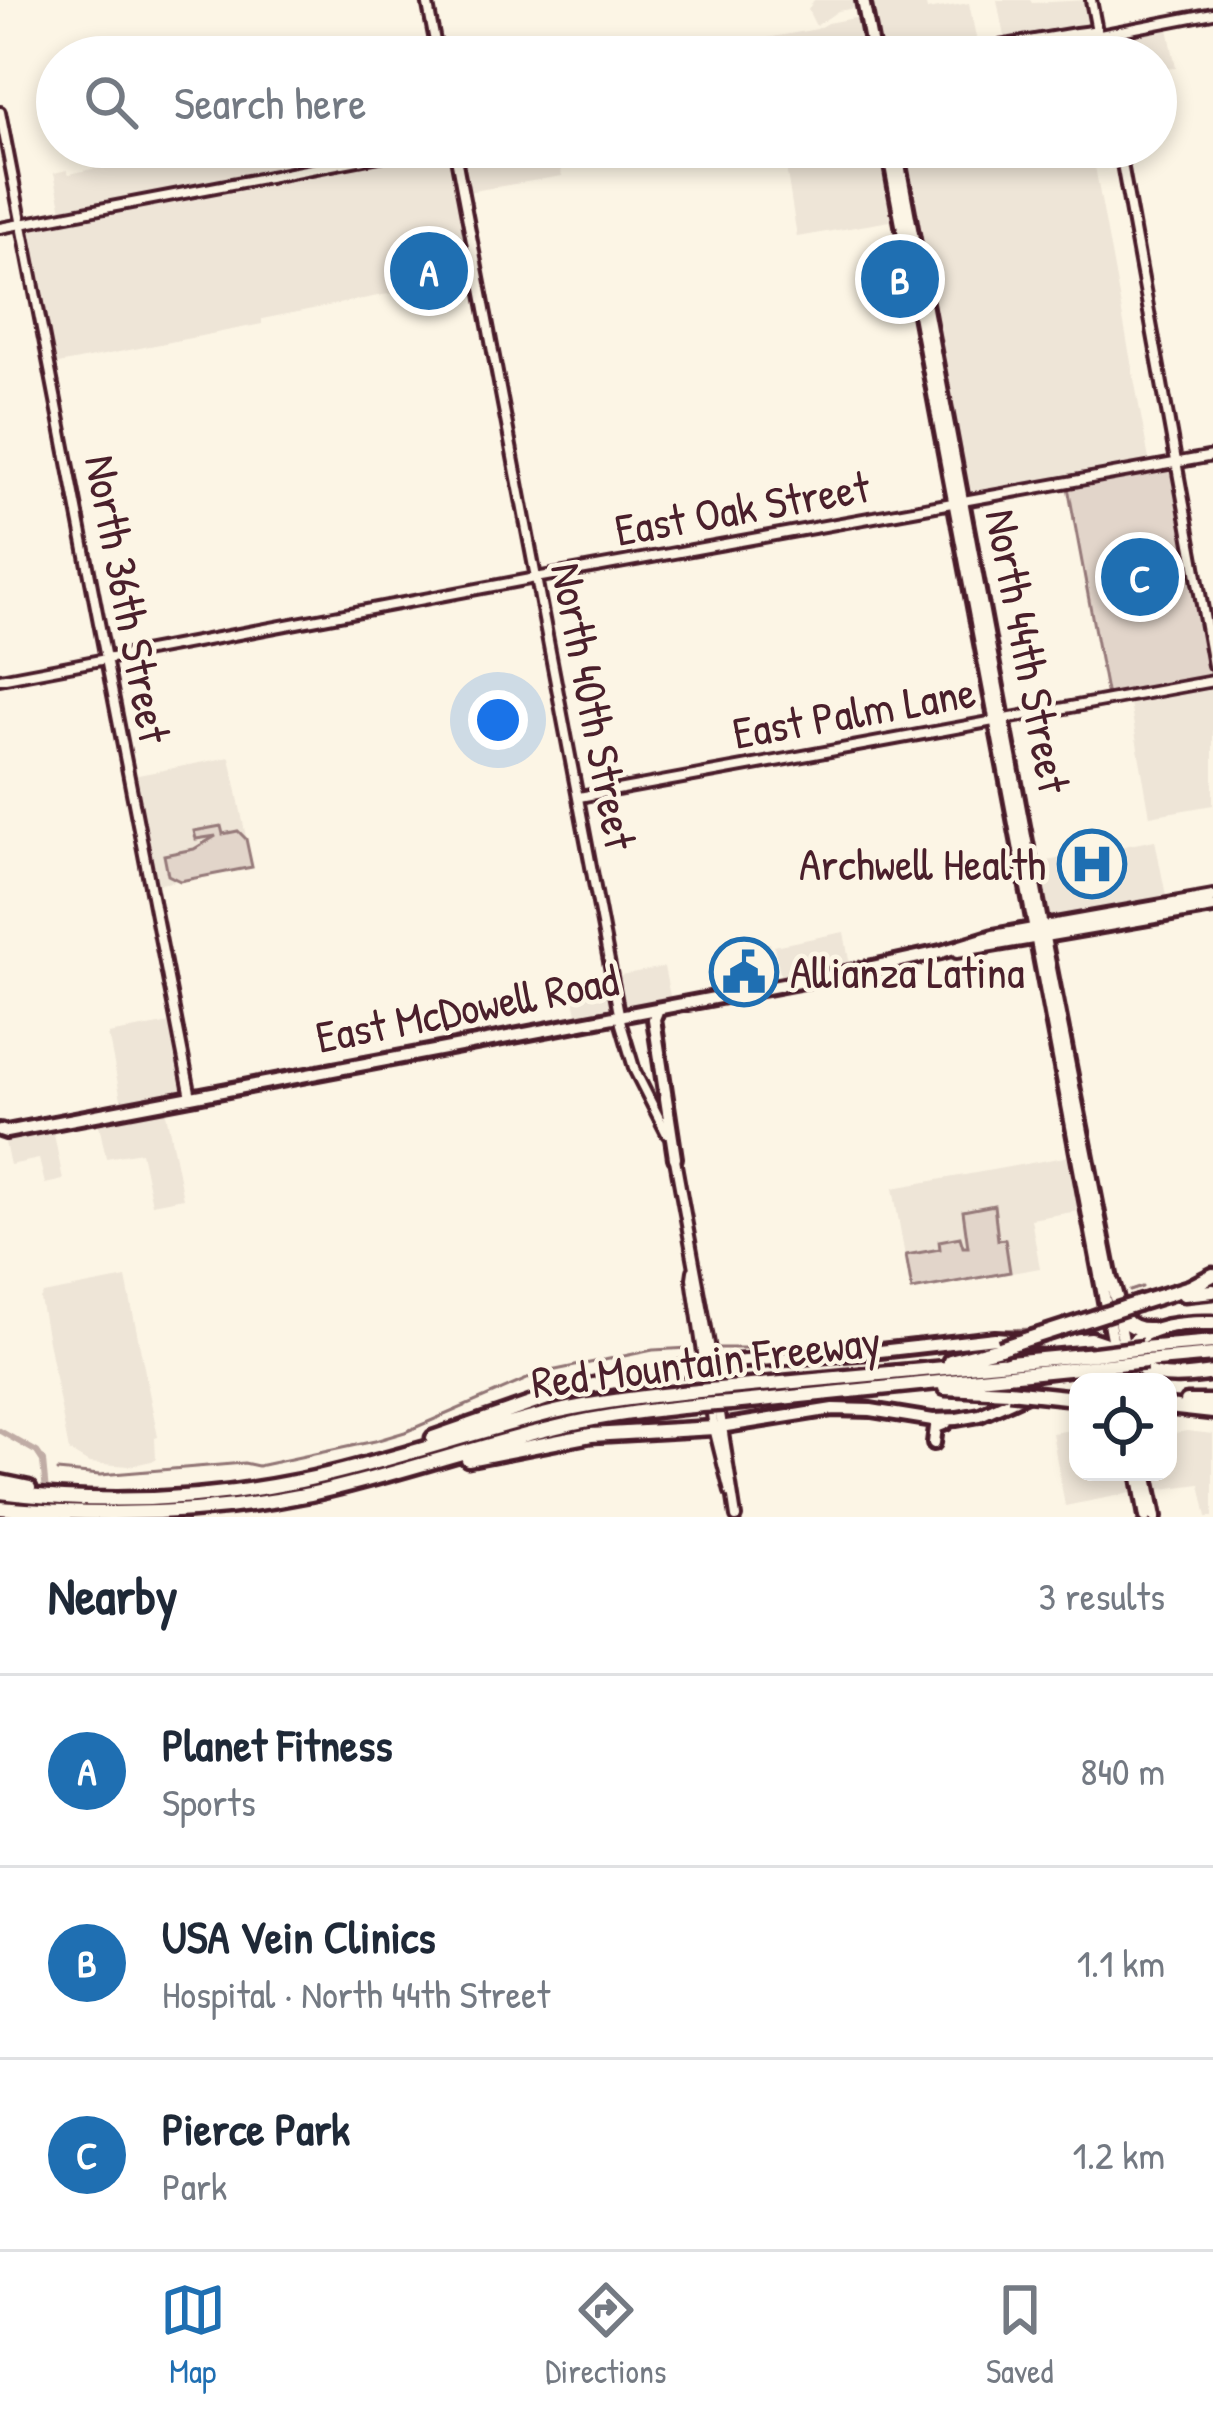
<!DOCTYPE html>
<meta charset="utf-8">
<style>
body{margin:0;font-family:"Patrick Hand",sans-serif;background:#f6f6f7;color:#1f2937}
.controls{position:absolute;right:36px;bottom:36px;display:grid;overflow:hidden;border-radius:24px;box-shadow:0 6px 18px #0003}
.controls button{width:108px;height:108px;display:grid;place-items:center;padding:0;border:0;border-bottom:3px solid #e0e1e3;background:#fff;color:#1f2937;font:60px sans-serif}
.you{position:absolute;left:498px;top:720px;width:42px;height:42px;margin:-30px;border:9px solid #fff;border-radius:50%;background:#1a73e8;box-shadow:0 0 0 18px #1a73e833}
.badge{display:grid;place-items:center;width:78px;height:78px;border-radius:50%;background:#1f6fb2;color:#fff;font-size:39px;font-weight:700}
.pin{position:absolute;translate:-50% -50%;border:6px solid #fff;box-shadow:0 3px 12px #0006}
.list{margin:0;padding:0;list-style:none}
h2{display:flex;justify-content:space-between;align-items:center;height:156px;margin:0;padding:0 48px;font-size:51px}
h2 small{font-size:39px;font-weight:400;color:#747a83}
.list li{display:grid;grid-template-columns:78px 1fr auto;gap:36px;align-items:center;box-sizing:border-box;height:192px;padding:0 48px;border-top:3px solid #e0e1e3}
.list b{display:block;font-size:45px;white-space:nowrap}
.list p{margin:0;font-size:39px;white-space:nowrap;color:#747a83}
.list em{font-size:39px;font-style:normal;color:#747a83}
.icon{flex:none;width:66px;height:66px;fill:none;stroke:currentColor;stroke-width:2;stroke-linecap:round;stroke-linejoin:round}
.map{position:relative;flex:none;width:1213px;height:1517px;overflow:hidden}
.search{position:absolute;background:#fff;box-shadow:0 6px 18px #0003;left:36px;right:36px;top:36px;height:132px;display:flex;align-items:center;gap:30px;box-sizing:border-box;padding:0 42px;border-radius:66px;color:#747a83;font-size:45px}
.sheet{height:732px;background:#fff}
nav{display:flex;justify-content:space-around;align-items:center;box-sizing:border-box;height:168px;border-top:3px solid #e0e1e3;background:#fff;font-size:33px;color:#747a83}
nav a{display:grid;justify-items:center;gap:6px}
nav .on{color:#1f6fb2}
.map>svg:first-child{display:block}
.built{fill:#eee5d7}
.green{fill:#e2d5ca;stroke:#967a7a;stroke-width:3}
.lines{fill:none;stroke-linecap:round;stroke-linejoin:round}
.stream{stroke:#917474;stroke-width:3}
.canal{stroke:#c0aca5;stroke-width:6}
.secondary-casing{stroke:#4a1f2b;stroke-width:16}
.primary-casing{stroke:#4a1f2b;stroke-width:20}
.highway-casing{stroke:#4a1f2b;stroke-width:21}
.secondary{stroke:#fcf5e5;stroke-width:8}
.primary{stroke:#fcf5e5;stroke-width:10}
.highway{stroke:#fcf5e5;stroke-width:12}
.highway-bridge-casing{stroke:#4a1f2b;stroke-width:21;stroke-linecap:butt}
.highway-bridge{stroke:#fcf5e5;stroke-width:12}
.labels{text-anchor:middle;stroke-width:9;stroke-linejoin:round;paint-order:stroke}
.street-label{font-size:45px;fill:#4a1f2b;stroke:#fcf5e5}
.poi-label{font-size:45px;fill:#4a1f2b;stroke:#fcf5e5;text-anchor:end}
</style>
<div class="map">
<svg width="1213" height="1517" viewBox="0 0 1213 1517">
<rect width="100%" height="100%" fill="#fcf5e5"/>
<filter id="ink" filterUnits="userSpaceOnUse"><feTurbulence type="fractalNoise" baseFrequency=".00833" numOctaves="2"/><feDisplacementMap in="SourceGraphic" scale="24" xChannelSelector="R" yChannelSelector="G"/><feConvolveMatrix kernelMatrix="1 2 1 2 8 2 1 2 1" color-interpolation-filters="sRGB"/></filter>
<g filter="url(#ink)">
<path class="built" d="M814,0H925L927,10L969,3L978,47L918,57H882L872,5L838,11L816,26L808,10Z
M997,0H1030L1032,3L1087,0L1092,27L1005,42Z
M860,17L867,57H661L817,29L827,23Z
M1168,28L1176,68L1156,69V57H1106L1105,39Z
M194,147H377L298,166L62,211L54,173L67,170L69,174Z
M461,147H557L562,176L467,192L459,150Z
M783,147H882L896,220L797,237Z
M902,147H1115L1116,150L1093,156L1150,465L965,497Z
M447,150L451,152L474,277L262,319V324L53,365L29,235L31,229Z
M1213,684V805L1150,816L1129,698Z
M230,757L252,867L155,885L133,776Z
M1155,840L1167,901L1050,919L1046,917L1037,863Z
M844,932L850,966L781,978L774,946Z
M770,943L778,986L725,996L716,953Z
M664,967L672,1006L579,1024L571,984Z
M176,1022L191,1097L164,1103L183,1198L152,1204L141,1152L106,1158L97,1115L123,1109L108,1034Z
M53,1129L63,1180L45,1184L39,1159L10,1165L4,1138Z
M1070,1156L1075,1159L1084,1210L1031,1219L1040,1268L911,1291L893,1188Z
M126,1278L158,1437L155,1438L156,1460L129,1466L89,1463L69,1451L40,1299L43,1294Z
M1078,1429V1472H1168V1434L1187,1431L1213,1434V1517H1207L1200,1484L1131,1493L1065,1506L1052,1433Z"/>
<path class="green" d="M1172,468L1175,470L1212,676L1107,697L1068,487Z
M221,826L223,834L238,831L246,839L252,867L180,881L168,875L164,855L194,849L216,836L196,839L194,831Z
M994,1205L998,1240L1005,1239L1010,1272L912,1290L906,1255L940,1249L939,1241L960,1237L963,1247H968L963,1211Z"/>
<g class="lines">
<path class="stream" d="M1130,1291L1142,1287
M1053,1324L1096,1307
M945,1336L996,1330L1038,1329
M716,1348H809L893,1343
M57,1471L100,1475L244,1463L258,1466L375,1441L405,1432L541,1373L653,1350L690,1348"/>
<path class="canal" d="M0,1431L37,1452L43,1461L48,1513"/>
<defs>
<path id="secondary" d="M427,0L438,57
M1091,0L1102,57
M934,57L1076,33L1092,31L1098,34
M986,57L1213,13
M0,112L191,1097
M454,147L621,1024L635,1071L667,1134
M1119,147L1213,665
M0,228L427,147
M0,679L530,579L1213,456
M579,797L1213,681
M674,1154L711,1355L736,1517
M693,1271L692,1278L714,1428L730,1492"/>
<path id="primary" d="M863,0L874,57
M891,147L890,160L900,214L1114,1349
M892,147L898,159L1045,943L1113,1290
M957,951L1213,907
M658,1009L654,1019L675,1158
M0,1130L6,1132L841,974L941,952L993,936L1213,897
M1117,1309L1131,1382
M703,1364L871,1352L995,1338L1047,1342L1091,1338L1103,1342L1113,1350
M1091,1382L1103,1377L1116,1363
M714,1428L833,1409L871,1410L933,1420L957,1419L980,1415L1040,1388L1078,1383
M934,1443L936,1427L946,1423
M1138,1472L1146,1517
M1146,1472L1155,1517"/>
<path id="highway" d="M1112,1283C1120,1308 1119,1331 1151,1329
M1184,1294L1213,1291
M1139,1303L1190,1287L1213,1275
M1112,1341C1140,1381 1168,1380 1213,1373
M1143,1348L1213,1342
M950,1361L1000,1348
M1146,1361L1213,1355
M1118,1375C1121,1327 1174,1322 1213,1323
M729,1388L1095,1354
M945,1388L1009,1391
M1187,1402H1213
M731,1403L1098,1366
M1168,1407L1213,1412
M433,1438L573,1389L703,1364
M468,1459L591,1435L714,1428
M0,1482L29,1488
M0,1492C100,1505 201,1501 300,1481C386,1463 469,1433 555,1412C603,1401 651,1396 699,1391
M0,1508C103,1517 208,1515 310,1494C393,1476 474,1447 557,1427C605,1415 653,1410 702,1405"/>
</defs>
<use href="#secondary" class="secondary-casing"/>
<use href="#primary" class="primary-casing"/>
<use href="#highway" class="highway-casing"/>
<use href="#secondary" class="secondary"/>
<use href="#primary" class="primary"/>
<use href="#highway" class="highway"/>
<defs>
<path id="highway-bridge" d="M1000,1348L1139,1303
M1095,1354L1143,1348
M1098,1366L1146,1361
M699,1391L729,1388
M1009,1391L1066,1397
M702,1405L731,1403"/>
</defs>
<use href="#highway-bridge" class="highway-bridge-casing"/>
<use href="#highway-bridge" class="highway-bridge"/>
</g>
</g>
<defs>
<symbol id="hospital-ring" viewBox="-11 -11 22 22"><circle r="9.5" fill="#fcf5e5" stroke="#1f6fb2" stroke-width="1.5"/><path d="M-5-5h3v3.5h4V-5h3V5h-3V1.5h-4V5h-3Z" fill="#1f6fb2"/></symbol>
<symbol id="civic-ring" viewBox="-11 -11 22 22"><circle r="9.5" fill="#fcf5e5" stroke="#1f6fb2" stroke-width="1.5"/><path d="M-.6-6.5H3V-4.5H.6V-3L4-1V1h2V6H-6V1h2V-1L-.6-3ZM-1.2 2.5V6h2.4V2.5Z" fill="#1f6fb2"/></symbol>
</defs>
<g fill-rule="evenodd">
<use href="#hospital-ring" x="1054" y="826" width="76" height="76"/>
<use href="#civic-ring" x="706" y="934" width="76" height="76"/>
</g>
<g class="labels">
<g class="street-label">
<text transform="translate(742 508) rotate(-10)" y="16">East Oak Street</text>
<text transform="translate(128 599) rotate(79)" y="16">North 36th Street</text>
<text transform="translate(1028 651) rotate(79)" y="16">North 44th Street</text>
<text transform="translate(594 706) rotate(79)" y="16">North 40th Street</text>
<text transform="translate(854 712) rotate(-10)" y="16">East Palm Lane</text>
<text transform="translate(467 1008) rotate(-11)" y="16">East McDowell Road</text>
<text transform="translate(706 1361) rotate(-7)" y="16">Red Mountain Freeway</text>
</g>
<g class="poi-label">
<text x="1046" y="880">Archwell Health</text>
<text x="790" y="988" text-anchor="start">Allianza Latina</text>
</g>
</g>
</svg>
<div class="controls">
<button><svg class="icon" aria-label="locate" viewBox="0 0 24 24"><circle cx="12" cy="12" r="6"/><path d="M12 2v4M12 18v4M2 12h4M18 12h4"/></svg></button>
</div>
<div class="you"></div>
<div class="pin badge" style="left:429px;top:271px">A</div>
<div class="pin badge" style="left:900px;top:279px">B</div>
<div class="pin badge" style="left:1140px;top:577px">C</div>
<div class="search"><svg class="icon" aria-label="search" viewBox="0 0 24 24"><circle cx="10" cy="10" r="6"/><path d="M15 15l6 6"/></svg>Search here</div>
</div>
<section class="sheet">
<h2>Nearby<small>3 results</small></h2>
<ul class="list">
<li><span class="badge">A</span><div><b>Planet Fitness</b><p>Sports</p></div><em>840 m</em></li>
<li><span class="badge">B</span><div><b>USA Vein Clinics</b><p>Hospital · North 44th Street</p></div><em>1.1 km</em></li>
<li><span class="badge">C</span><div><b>Pierce Park</b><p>Park</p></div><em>1.2 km</em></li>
</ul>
</section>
<nav>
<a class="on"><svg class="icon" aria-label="map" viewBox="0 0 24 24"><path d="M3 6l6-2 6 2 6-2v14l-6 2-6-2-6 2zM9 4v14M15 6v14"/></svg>Map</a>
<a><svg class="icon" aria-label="directions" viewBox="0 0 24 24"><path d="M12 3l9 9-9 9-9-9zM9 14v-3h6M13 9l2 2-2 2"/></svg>Directions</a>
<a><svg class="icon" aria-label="saved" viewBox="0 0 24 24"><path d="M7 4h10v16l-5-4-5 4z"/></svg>Saved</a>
</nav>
